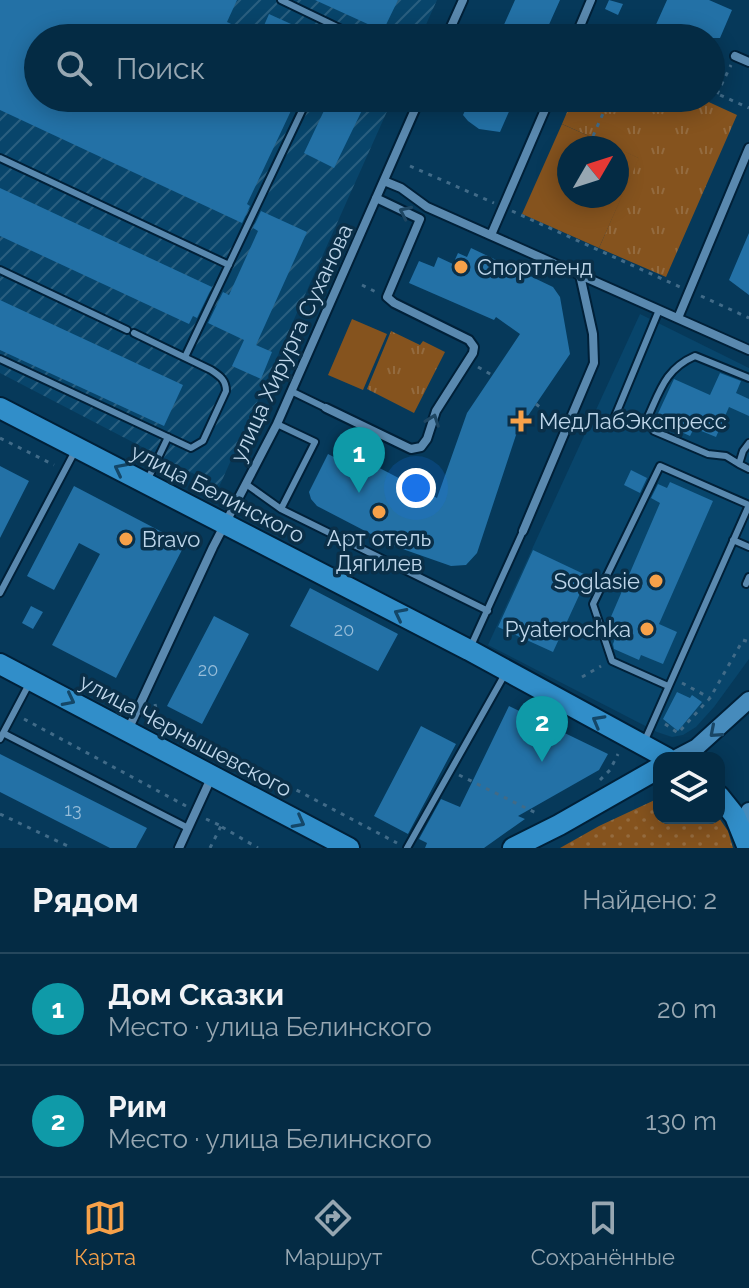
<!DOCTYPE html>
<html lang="ru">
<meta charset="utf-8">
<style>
body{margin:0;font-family:Raleway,sans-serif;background:#12374f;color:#f1f3f6}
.controls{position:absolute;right:24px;bottom:24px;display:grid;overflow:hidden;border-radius:16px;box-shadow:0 4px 20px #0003}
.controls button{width:72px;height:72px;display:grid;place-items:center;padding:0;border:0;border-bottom:2px solid #25475d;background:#042b44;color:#f1f3f6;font:40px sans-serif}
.compass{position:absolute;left:557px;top:136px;width:72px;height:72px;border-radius:50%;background:#042b44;box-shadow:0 4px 20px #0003;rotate:51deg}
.you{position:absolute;left:416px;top:488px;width:28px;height:28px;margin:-20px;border:6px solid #fff;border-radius:50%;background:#1a73e8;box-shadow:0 0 0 12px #1a73e833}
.badge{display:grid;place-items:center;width:52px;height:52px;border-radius:50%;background:#f7a149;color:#fff;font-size:26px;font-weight:700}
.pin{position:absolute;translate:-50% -66px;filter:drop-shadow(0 2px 4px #0008)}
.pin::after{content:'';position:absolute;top:42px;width:28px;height:24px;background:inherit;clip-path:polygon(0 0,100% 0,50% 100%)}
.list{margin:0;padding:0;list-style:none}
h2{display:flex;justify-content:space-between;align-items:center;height:104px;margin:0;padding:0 32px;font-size:34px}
h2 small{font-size:26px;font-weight:400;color:#97a7b2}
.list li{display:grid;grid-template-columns:52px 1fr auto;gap:24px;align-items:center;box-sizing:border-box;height:112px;padding:0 32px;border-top:2px solid #25475d}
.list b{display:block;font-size:30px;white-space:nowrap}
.list p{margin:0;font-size:26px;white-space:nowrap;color:#97a7b2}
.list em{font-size:26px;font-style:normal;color:#97a7b2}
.icon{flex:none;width:44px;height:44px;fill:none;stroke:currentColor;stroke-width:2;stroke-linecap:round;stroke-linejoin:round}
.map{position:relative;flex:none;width:749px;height:848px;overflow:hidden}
.search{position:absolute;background:#042b44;box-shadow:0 4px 20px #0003;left:24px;right:24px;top:24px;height:88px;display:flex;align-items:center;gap:20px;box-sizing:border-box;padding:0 28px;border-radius:44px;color:#97a7b2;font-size:30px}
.sheet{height:328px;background:#042b44}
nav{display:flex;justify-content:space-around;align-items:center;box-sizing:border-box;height:112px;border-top:2px solid #25475d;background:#042b44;font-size:22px;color:#97a7b2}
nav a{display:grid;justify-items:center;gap:4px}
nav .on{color:#f7a149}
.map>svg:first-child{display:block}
.built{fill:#08456b}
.industrial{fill:url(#industrial-furrows)}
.grass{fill:url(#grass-dots)}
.park{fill:url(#park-tufts)}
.pitch{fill:#85531e}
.building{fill:#2371a6}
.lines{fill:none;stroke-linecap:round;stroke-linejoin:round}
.lane-casing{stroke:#002038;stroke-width:10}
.street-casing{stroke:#002038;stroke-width:12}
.secondary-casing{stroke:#002038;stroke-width:20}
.primary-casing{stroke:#002038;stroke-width:24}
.path{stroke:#416b88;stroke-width:3;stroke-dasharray:4 6;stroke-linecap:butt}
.lane{stroke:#5a89af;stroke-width:6}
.street{stroke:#5a89af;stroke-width:8}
.secondary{stroke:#468bbc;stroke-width:16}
.primary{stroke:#318ec9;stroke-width:20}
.oneway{stroke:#1e4662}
.oneway2{stroke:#144768}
.oneway3{stroke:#194665}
.poi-dot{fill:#f7a149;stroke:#0a2f48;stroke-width:3}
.labels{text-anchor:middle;stroke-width:7;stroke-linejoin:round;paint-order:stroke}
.number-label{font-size:18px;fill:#97bdd9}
.poi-label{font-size:22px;fill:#bed6ea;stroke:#0a2f48;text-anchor:start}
.street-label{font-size:22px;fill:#bed6ea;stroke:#0a2f48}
</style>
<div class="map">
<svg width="749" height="848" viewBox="0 0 749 848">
<defs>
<pattern id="industrial-furrows" width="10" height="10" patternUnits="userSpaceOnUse" patternTransform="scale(2)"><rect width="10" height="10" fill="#08456b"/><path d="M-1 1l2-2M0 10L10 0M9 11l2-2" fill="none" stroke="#2a5f80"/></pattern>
<pattern id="grass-dots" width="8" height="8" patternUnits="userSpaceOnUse" patternTransform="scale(2)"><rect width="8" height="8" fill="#85531e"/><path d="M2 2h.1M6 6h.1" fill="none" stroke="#946b3f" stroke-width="1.8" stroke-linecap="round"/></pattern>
<pattern id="park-tufts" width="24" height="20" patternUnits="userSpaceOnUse" patternTransform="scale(2)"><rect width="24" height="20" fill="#85531e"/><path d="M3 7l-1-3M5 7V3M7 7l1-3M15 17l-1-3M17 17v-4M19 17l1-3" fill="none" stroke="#946b3f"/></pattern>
</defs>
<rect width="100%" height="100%" fill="#06395a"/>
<path class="built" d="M640,314L749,368V659L714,707L696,727L683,735L672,737L657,732L488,645Z"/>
<path class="industrial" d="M0,0H437L420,38H38V98H393L219,487L0,373Z"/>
<path class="grass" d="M659,798V818H719L728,831L733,848H560L599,826Z"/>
<path class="park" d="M573,98H700L737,115L666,277L599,248L638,158L562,124Z
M391,331L420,345L423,341L445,352L414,413L367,389Z"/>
<path class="pitch" d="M562,124L616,148H569V196H617V148L639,158L599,248L522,214Z
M352,319L387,334L363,390L328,375Z"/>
<path class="building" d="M0,0H237L227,22L259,37L269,14L322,38H38V98H297L247,204L250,206L242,223L0,110Z
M315,0H398L383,31Z
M515,0H560L543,38H498Z
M609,0L623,4L618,15L605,9Z
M667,0H709L732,10L720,38H650Z
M330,98H368L334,168L304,153Z
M471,98H515L500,132L479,129L468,121L463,115Z
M0,188L212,287L197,318L193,316L189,324L0,236Z
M261,211L307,232L256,345L272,352L261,379L232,366L244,340L208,323L223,292L229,295L258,231L253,228Z
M749,233V295L729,280Z
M471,248L553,287L560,297L570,354L517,432L477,553L466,565L451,566L394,546L317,506L311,499L309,492L328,454L340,460L345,450L437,498L467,413L520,334L496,317L494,320L409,283L419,261L434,267L438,257L453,264L458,253L467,257Z
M0,300L183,385L164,426L0,350Z
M720,373L741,381L736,393L749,399V416L729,407L716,437L694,428L690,436L655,420L674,379L710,395Z
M0,466L29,481L0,538Z
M631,470L647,478L640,493L624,485Z
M670,482L713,501L659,624L677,632L663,664L641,655L639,660L614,649L613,644L617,633L609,630L613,620L610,619L660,503L651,498L658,484L667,488Z
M74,486L185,544L116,678L52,645L100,554L79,543L54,590L27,576Z
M533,550L588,576L553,652L498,627Z
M310,588L398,634L378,671L290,626Z
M31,606L43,612L33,629L22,623Z
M214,616L249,634L202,724L167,706Z
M677,692L690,698L692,695L702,702L678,731L663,719Z
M509,706L608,754L599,770L518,816L525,819L484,848H425L427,843L419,839L441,799L460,807Z
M421,726L456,744L408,834L374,816Z
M0,754L147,828L136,848H110L0,792Z"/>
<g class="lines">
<defs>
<path id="lane" d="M281,0L360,38
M0,158L229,265
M0,270L127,330
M185,357L308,98
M0,359L191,448L203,441L226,391C226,380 220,376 211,370L134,333
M291,391L326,408
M277,424L315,442L281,509
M611,426L659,310
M749,443L743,451L739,464L749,469
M739,464L726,456L708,454L654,431L647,419C660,391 665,369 695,356L749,378
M147,481L168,437
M246,484L281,509L488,611
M733,540L749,547
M746,584L749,577
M0,593L75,451
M470,648L523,531
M3,733L188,828
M0,739L29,684
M645,740L749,505L660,466L593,604L612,661L668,686
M407,848L505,674"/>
<path id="street" d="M446,38L463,0
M575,38L591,0
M735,56L749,62
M384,181L401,188L427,207L749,350
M491,235L550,98
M678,318L749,148
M326,408L411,449L421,447L427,439L436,411L473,353L474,347L469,340L394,303L387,297L420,219L376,198
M523,531L594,363L593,334L580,275
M128,730L213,547L277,424L420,98
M179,848L212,776"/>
<path id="secondary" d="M676,758L697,747L749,700
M747,840L749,811"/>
<path id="primary" d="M0,408L469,650L667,758
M0,664L349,848
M719,796L735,816L748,848
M513,848L559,825L659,768"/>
</defs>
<use href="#lane" class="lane-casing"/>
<use href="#street" class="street-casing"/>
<use href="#secondary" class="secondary-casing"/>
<use href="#primary" class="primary-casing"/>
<path class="path" d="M711,91L749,108
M717,94L731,65
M593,136L610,98
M410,166L494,203
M512,211L680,287
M362,285L376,292
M701,296L749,318
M478,367L492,375
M536,404L541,408
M0,438L54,465
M582,677L601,666
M682,683L710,698
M155,704L158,717L397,843
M24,719L186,806
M665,724L678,733L710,698L743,640L749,642
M459,775L538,814
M600,780L610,770L618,754
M0,814L72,848
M206,819L221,826
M222,827L258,848
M210,848L221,826"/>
<use href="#lane" class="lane"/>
<use href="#street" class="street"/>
<use href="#secondary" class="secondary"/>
<use href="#primary" class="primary"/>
</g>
<defs><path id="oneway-chevron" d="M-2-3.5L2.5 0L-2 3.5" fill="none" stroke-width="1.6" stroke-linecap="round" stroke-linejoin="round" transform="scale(2)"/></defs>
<g class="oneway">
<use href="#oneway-chevron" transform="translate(405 212) rotate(-155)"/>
<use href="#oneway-chevron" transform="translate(433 420) rotate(-70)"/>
</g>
<g class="oneway2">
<use href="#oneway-chevron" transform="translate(120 469) rotate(-153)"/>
<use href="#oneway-chevron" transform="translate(400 614) rotate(-153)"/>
<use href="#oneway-chevron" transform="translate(69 700) rotate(27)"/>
<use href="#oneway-chevron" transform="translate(598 721) rotate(-151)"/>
<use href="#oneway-chevron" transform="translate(299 822) rotate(28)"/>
</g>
<use class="oneway3" href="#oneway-chevron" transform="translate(715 732) rotate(139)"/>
<g class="poi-dot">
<circle cx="461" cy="267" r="8"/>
<path d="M517 409h8v8h8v8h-8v8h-8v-8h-8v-8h8z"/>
<circle cx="379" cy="512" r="8"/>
<circle cx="126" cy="539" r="8"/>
<circle cx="656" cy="581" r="8"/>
<circle cx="647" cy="629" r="8"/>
</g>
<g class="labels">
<g class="number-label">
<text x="344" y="636">20</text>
<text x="208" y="676">20</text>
<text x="73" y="816">13</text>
</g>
<g class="poi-label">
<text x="477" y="275">Спортленд</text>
<text x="539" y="429">МедЛабЭкспресс</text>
<text x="379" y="546" text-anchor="middle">Арт отель<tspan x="379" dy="25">Дягилев</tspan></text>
<text x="142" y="547">Bravo</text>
<text x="640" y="589" text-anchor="end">Soglasie</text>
<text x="631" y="637" text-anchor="end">Pyaterochka</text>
</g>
<g class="street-label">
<text transform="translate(291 343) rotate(-65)" y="8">улица Хирурга Суханова</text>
<text transform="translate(218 493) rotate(27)" y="8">улица Белинского</text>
<text transform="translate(186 735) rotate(28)" y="8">улица Чернышевского</text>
</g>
</g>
</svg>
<div class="controls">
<button><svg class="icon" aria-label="layers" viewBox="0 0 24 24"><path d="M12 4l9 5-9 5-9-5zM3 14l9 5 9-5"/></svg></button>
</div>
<svg class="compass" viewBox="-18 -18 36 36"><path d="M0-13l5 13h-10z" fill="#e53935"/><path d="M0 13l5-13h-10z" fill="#97a7b2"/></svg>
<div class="you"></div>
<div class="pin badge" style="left:359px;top:493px;background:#0f9aa8">1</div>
<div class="pin badge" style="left:542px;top:762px;background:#0f9aa8">2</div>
<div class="search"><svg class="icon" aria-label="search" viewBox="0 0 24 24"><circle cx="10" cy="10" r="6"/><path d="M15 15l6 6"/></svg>Поиск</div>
</div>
<section class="sheet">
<h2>Рядом<small>Найдено: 2</small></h2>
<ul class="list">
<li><span class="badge" style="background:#0f9aa8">1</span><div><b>Дом Сказки</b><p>Место · улица Белинского</p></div><em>20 m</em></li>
<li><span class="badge" style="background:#0f9aa8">2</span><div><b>Рим</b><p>Место · улица Белинского</p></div><em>130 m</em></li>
</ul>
</section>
<nav>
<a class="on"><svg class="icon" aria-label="map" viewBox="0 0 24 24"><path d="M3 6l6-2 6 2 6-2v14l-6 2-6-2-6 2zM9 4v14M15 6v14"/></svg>Карта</a>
<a><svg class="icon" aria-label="directions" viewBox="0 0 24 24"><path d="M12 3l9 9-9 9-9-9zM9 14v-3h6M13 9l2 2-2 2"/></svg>Маршрут</a>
<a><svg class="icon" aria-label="saved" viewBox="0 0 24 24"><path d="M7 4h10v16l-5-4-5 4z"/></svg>Сохранённые</a>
</nav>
